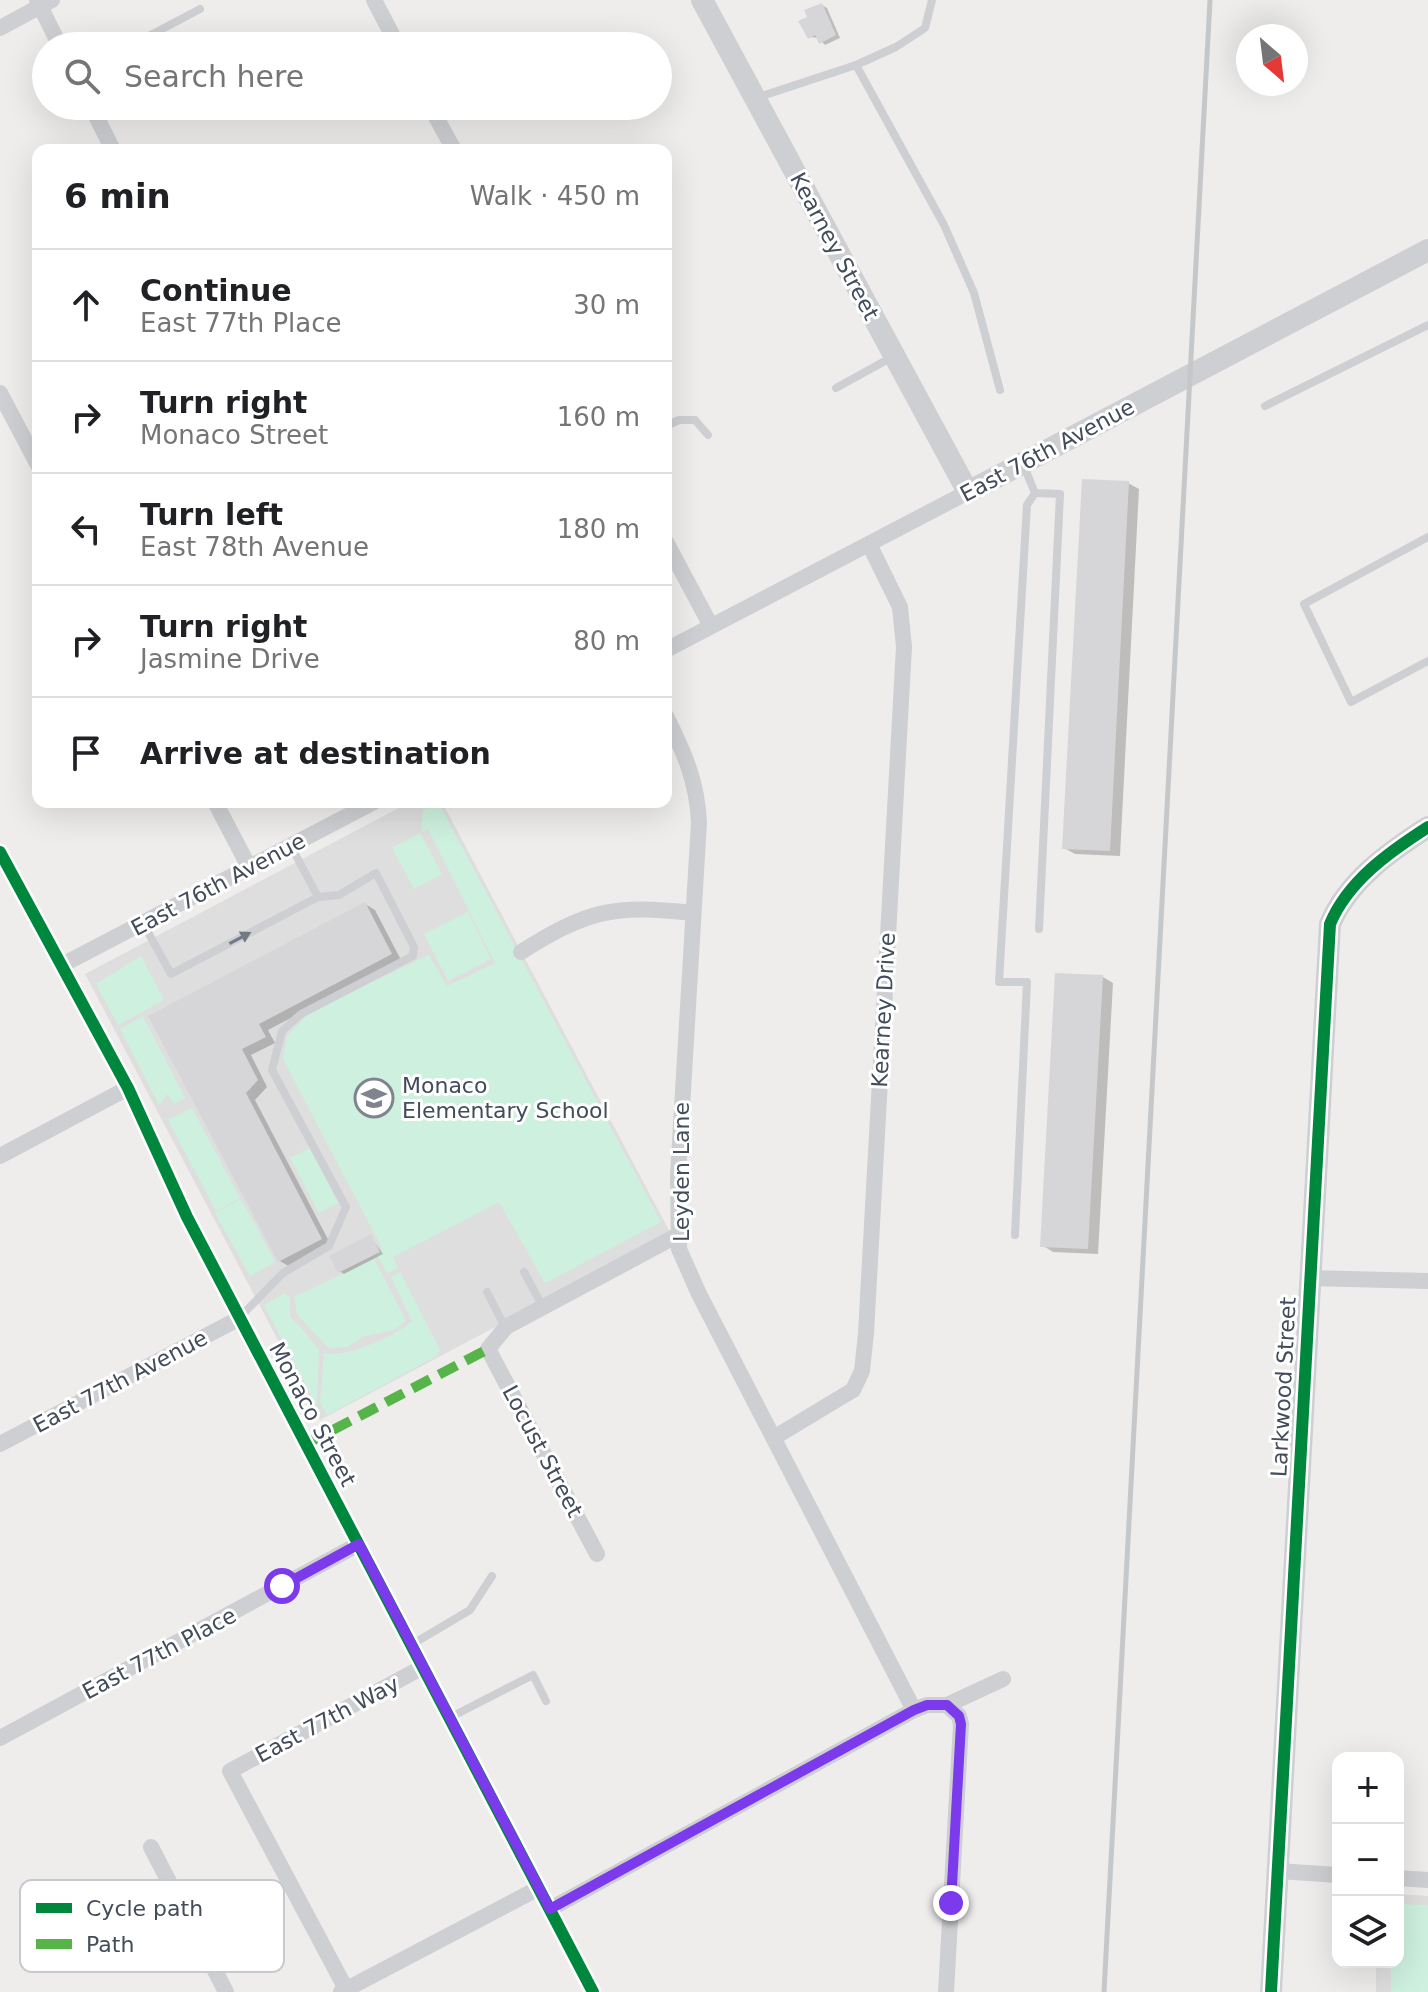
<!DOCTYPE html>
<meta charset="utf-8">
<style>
body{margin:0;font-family:"DejaVu Sans",sans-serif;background:#f2f2f2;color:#202124}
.controls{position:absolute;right:24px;bottom:24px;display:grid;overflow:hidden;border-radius:16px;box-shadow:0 8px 32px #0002}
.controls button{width:72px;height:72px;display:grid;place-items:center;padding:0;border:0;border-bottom:2px solid #e0e0e0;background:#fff;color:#202124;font:40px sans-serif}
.compass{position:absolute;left:1236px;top:24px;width:72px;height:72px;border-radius:50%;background:#fff;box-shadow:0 8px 32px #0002;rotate:152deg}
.stop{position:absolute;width:24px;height:24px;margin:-18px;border:6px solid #7c3aed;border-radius:50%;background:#fff}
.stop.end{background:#7c3aed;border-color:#fff;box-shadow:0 2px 8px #0008}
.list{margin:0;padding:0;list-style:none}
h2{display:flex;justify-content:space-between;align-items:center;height:104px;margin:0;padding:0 32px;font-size:34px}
h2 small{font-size:26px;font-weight:400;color:#757577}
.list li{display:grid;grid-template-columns:52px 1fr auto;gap:24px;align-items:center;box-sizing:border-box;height:112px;padding:0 32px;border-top:2px solid #e0e0e0}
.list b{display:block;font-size:30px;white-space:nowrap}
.list p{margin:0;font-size:26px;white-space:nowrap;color:#757577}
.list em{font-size:26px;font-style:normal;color:#757577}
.icon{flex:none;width:44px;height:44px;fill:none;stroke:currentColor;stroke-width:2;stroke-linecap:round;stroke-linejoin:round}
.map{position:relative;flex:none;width:1428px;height:1992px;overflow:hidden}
.search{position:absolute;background:#fff;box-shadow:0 8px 32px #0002;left:32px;top:32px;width:640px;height:88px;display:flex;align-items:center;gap:20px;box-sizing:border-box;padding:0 28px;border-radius:44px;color:#757577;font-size:30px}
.panel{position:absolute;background:#fff;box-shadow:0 8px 32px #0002;left:32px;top:144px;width:640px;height:664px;border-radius:16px}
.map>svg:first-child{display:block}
.education{fill:#dfdedf}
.green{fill:#cef0df}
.shadow{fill:#0003}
.building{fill:#d6d6d9}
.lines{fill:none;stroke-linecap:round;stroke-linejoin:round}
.service{stroke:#cdcfd2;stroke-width:8}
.minor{stroke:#cdcfd2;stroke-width:16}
.tertiary{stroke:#cdcfd2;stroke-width:22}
.rail{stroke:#c5c7c9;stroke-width:5}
.quiet{stroke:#57b448;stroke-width:10;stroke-dasharray:20 10;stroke-linecap:butt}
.cycleway-casing{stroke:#fff;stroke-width:17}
.cycleway{stroke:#00873e;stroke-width:12}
.oneway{fill:#737a85}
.route{stroke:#7c3aed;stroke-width:10}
.labels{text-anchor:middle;stroke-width:6;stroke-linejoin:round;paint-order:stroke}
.street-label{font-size:22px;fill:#434c5b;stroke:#fff}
.poi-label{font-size:22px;fill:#434c5b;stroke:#fff;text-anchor:start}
.key{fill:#fff;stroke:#c7c9ce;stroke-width:2}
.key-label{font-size:22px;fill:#434c5b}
</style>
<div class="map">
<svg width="1428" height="1992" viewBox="0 0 1428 1992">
<rect width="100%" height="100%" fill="#eeedec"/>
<path class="education" d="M410,802H442L671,1234L320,1420L85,974Z
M1398,1894L1428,1896V1992H1376V1962H1398Z"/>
<path class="green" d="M438,802L661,1222L545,1283L499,1202L393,1257L398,1268L387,1273L377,1255L383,1250L283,1059L287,1036L310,1012L429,955L447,986L495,963L428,829L421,832L423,810Z
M420,833L442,874L414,889L392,848Z
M468,912L491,959L448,981L424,934Z
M141,956L164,1000L118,1025L96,984Z
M143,1016L185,1098L174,1104L167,1094L159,1105L120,1029Z
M192,1108L240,1198L216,1211L168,1120Z
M310,1148L338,1203L319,1213L290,1158Z
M241,1199L275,1262L250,1276L215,1213Z
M374,1259L406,1321L394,1330L365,1336L347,1347L328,1348L297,1314L294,1297Z
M400,1272L440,1350L435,1357L327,1415L320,1402L324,1353C345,1359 396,1336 412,1321L391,1277Z
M285,1293L290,1298V1316L319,1349L317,1406L264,1305Z
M1398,1904L1428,1905V1992H1391V1962H1398Z"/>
<path class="shadow" d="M822,5L827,8L840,38L825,45L818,38L810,37Z
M1128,483L1139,489L1120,856L1075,854L1064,848Z
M365,904L375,910L401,960L268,1030L275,1043L251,1055L267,1087L255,1100L331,1245L290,1267L280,1261L151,1017Z
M1103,977L1113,983L1098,1254L1053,1252L1042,1245Z
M371,1237L383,1254L344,1274L339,1271Z"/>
<path class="building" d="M822,3L836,35L819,44L815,35L808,39L798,21L807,17L804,10Z
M1082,479L1129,481L1110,851L1062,849Z
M365,902L392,954L259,1024L266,1037L242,1049L258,1080L246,1093L322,1239L278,1262L148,1016Z
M1055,973L1103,975L1088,1249L1040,1247Z
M371,1234L380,1252L338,1273L329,1256Z"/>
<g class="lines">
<path class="service" d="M130,46L200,9
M856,65L944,225L974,293L1000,390
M756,98L856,65L896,47L925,28L932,0
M836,388L894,356
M1265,406L1428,325
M666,426L679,420H695L708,435
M1023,464L1035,493L1060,494L1039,929
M1428,537L1304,604L1351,702L1428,661
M143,923L171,974L318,897L291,846
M1015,1235L1027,982H999L1027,505L1035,493
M524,1272L543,1307
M487,1292L505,1327
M240,1317L283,1273L329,1246L346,1207L272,1070L282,1031L301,1014L413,956L414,947L376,873L339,895L318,897
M411,1645L470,1610L492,1576
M449,1718L533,1675L546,1701"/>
<path class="minor" d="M37,0L60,46
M374,0L398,46
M0,28L52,0
M91,106L113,150
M430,106L454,150
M0,393L38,465
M666,542L711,626
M666,650L968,492
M666,716C684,752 697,781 699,822L678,1175L679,1249L699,1294L914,1710
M215,802L249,867
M0,852L128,1088L187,1217L593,1992
M521,952C588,910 614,904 693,913
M62,965L374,802
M0,1156L128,1088
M1309,1278L1428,1281
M775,1437L853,1390L862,1371L866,1333L904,647L900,607L869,544
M0,1444L240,1318
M597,1554L488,1349L506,1327L678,1235
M0,1738L359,1544
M151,1847L226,1992
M1278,1871L1338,1875
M1398,1878L1428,1880
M550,1909L914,1710L927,1705H947L1003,1679
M346,1989L230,1771L423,1667
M341,1992L539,1888
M946,1992L961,1724L959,1716L947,1705"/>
<path class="tertiary" d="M702,0L968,492L1428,250
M1271,1992L1330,924C1348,881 1389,852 1428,827"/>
<path class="rail" d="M1104,1992L1210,0"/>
<path class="quiet" d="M306,1444L488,1349"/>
<defs>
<path id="cycleway" d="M0,852L128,1088L187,1217L593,1992
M1271,1992L1330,924C1348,881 1389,852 1428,827"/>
</defs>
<use href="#cycleway" class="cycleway-casing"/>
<use href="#cycleway" class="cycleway"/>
</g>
<defs><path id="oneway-solid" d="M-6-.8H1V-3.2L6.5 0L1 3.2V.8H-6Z" transform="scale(2)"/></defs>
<use class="oneway" href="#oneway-solid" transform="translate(240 938) rotate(-28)"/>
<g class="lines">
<path class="route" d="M282,1586L359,1544L550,1909L914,1710L927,1705H947L959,1716L961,1724L951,1903"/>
</g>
<defs>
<symbol id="school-ring" viewBox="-11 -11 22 22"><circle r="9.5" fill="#fff" stroke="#7f848e" stroke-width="1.5"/><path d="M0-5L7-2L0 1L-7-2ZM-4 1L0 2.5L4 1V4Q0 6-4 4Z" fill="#7f848e"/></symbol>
</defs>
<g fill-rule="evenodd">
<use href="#school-ring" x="352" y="1076" width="44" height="44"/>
</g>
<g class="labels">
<g class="street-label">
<text transform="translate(835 246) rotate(62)" y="8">Kearney Street</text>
<text transform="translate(1047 450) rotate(-28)" y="8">East 76th Avenue</text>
<text transform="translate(218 884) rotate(-28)" y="8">East 76th Avenue</text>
<text transform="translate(883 1010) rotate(-87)" y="8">Kearney Drive</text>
<text transform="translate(681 1172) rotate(-90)" y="8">Leyden Lane</text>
<text transform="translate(120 1381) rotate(-28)" y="8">East 77th Avenue</text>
<text transform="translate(1283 1387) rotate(-87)" y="8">Larkwood Street</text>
<text transform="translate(313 1414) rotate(62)" y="8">Monaco Street</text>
<text transform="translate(543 1451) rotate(62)" y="8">Locust Street</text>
<text transform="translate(159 1653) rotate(-28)" y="8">East 77th Place</text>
<text transform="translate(327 1719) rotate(-28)" y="8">East 77th Way</text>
</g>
<g class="poi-label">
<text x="402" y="1093">Monaco<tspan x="402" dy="25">Elementary School</tspan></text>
</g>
</g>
<rect x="20" y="1880" width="264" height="92" rx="12" class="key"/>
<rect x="36" y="1903" width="36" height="10" fill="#00873e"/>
<rect x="36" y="1939" width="36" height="10" fill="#57b448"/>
<g class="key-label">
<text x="86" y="1916">Cycle path</text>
<text x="86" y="1952">Path</text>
</g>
</svg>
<div class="controls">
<button>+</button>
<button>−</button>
<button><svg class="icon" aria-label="layers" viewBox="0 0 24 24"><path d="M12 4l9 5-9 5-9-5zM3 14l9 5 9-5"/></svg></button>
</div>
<svg class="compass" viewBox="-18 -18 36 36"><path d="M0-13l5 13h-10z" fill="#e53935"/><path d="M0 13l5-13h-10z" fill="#757577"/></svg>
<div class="stop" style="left:282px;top:1586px"></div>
<div class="stop end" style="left:951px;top:1903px"></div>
<div class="search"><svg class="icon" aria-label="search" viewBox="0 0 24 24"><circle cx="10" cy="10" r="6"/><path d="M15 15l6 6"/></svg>Search here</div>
<section class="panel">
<h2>6 min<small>Walk · 450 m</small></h2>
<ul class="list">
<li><svg class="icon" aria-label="ahead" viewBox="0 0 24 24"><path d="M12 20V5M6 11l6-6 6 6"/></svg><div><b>Continue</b><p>East 77th Place</p></div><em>30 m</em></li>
<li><svg class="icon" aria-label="right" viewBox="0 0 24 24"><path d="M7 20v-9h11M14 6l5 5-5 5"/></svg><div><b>Turn right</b><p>Monaco Street</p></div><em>160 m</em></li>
<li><svg class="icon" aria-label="left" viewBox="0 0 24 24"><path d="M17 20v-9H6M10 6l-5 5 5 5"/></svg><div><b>Turn left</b><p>East 78th Avenue</p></div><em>180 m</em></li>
<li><svg class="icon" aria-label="right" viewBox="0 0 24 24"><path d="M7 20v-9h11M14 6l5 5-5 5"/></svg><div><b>Turn right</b><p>Jasmine Drive</p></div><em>80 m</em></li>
<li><svg class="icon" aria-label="arrive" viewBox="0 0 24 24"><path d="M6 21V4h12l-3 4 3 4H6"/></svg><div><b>Arrive at destination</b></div></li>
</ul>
</section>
</div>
